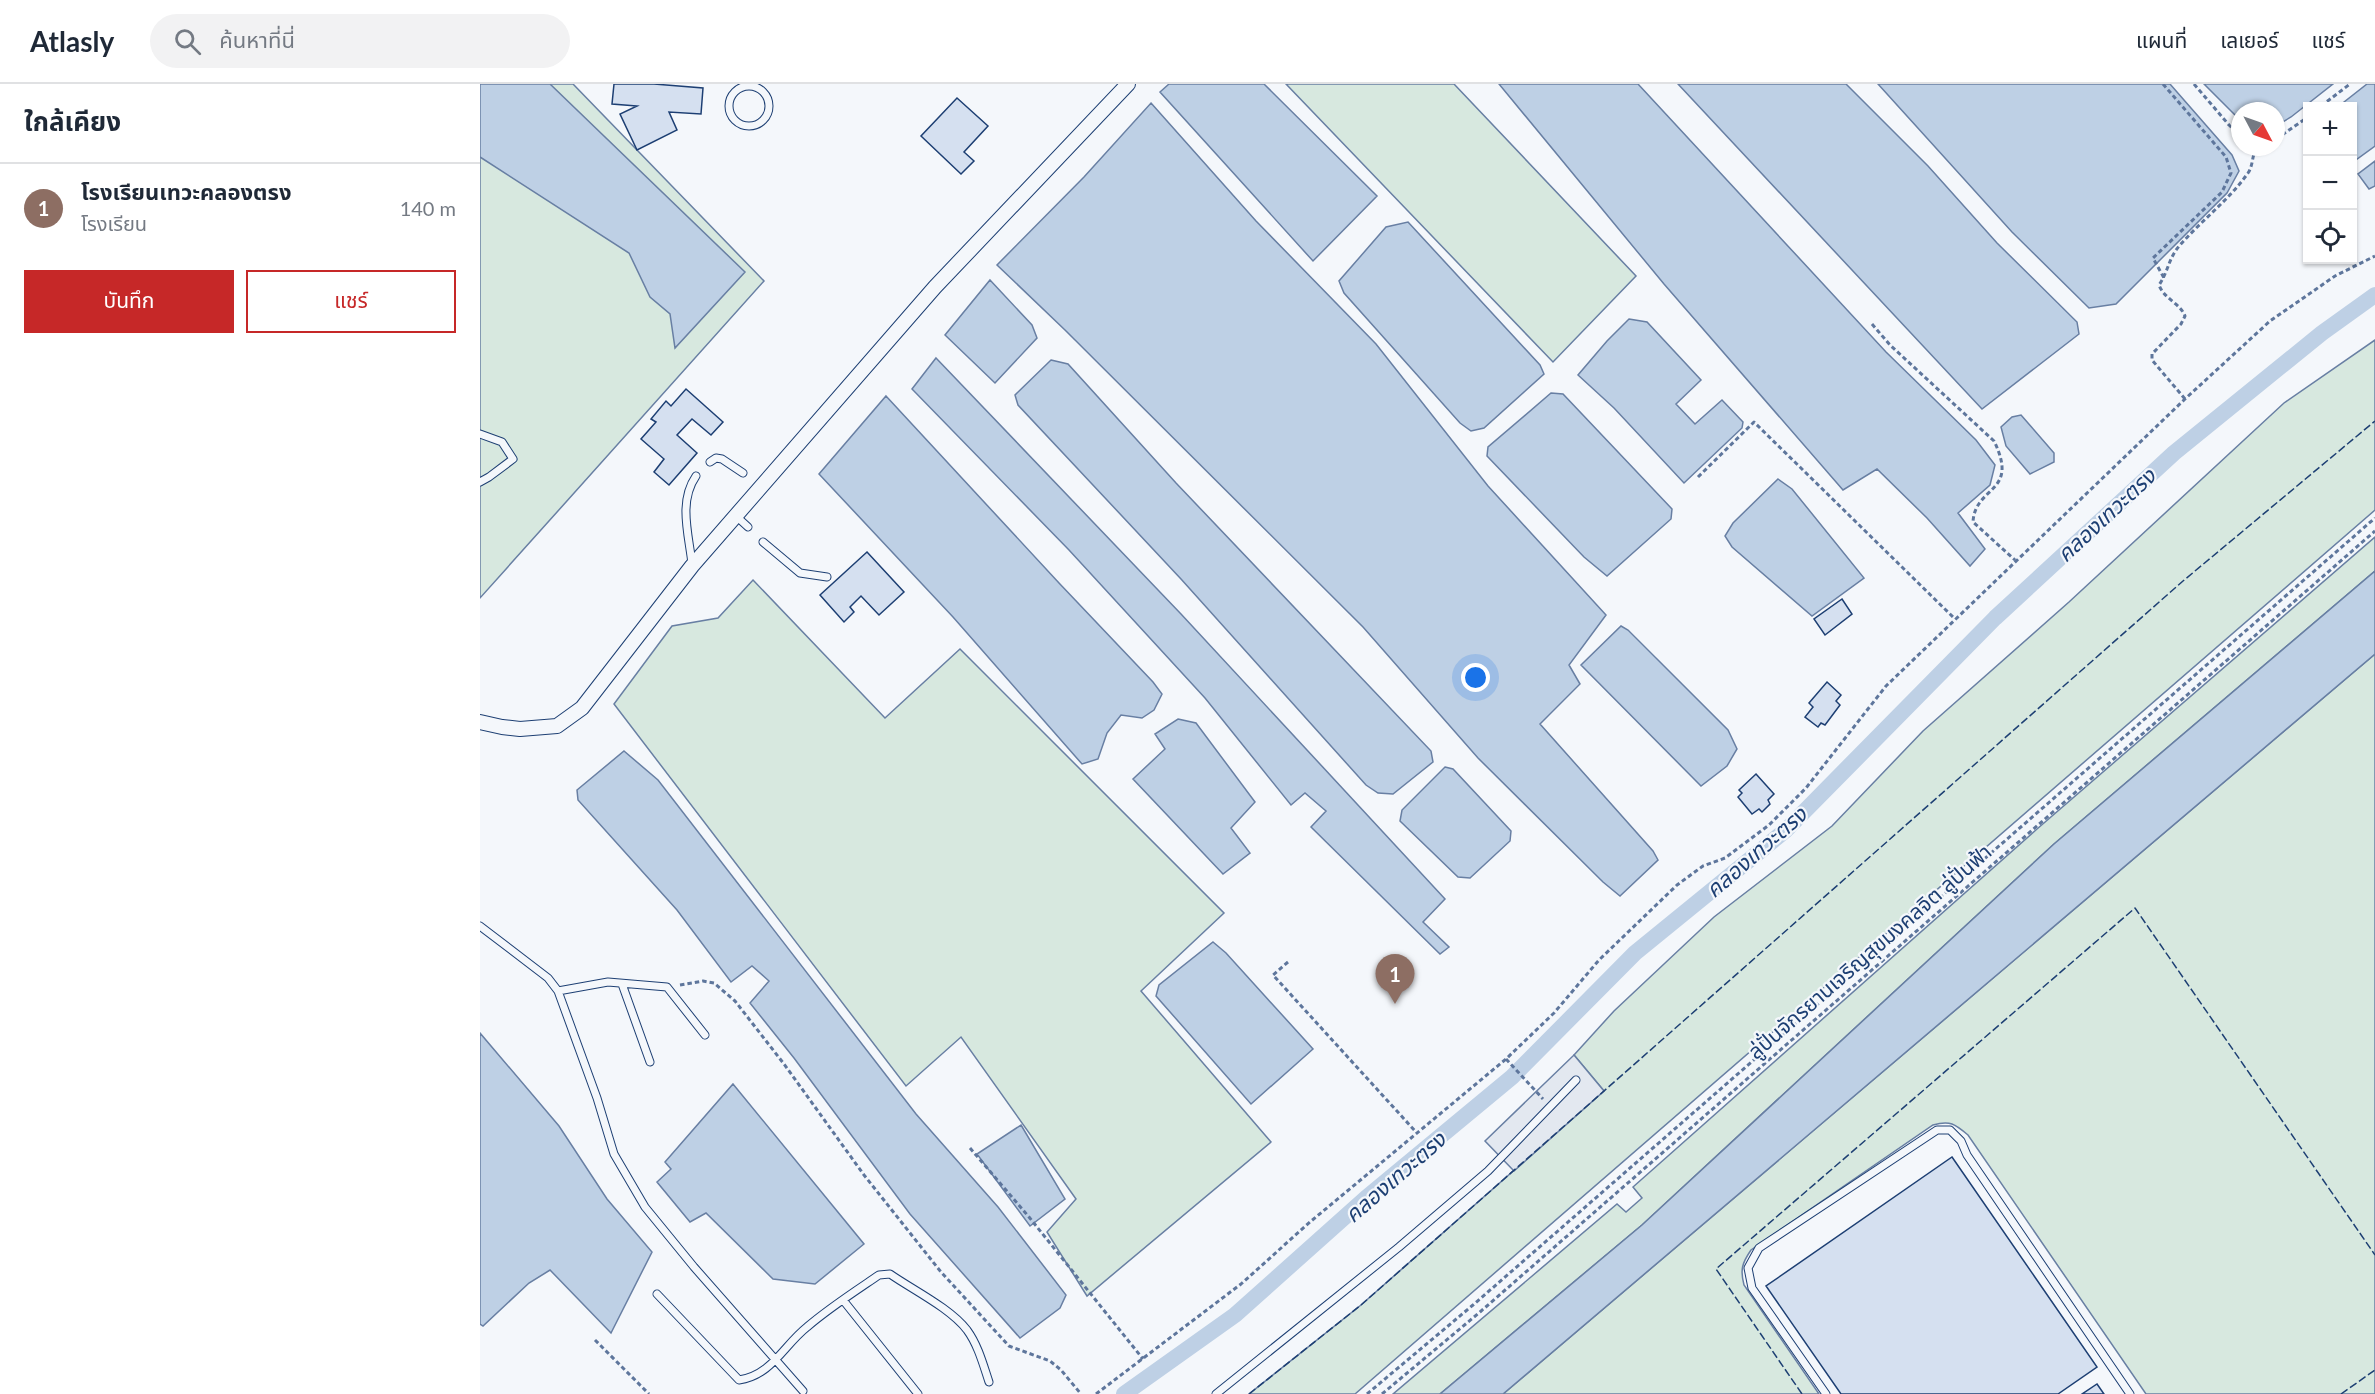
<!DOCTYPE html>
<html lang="th">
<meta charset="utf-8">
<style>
body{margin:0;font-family:Lato,"Noto Sans Thai",sans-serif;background:#f2f2f3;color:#1f2937}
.controls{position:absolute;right:18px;top:18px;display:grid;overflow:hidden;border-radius:0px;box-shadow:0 2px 4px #0004}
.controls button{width:54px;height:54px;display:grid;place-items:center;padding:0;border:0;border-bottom:2px solid #e0e1e3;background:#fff;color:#1f2937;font:30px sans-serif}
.compass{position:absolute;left:1751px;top:18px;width:54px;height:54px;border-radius:50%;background:#fff;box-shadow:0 2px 4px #0004;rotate:131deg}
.you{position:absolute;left:996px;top:594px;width:21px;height:21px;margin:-15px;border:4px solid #fff;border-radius:50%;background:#1a73e8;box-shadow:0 0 0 9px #1a73e833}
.badge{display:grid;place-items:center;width:39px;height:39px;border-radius:50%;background:#c62828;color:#fff;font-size:20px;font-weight:700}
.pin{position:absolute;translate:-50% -50px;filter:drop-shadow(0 2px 3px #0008)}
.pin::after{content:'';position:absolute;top:32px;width:21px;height:18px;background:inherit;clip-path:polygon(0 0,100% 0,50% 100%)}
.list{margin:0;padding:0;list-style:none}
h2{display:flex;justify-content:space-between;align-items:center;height:78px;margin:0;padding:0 24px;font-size:26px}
h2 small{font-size:20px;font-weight:400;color:#747a83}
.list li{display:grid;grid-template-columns:39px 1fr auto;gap:18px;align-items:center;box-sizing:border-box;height:90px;padding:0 24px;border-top:2px solid #e0e1e3}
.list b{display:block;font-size:22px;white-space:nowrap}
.list p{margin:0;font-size:20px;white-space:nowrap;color:#747a83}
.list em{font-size:20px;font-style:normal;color:#747a83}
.actions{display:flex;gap:12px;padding:18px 24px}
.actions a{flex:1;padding:14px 0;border:2px solid #c62828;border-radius:0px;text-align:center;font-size:21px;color:#c62828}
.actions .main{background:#c62828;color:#fff}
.icon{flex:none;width:33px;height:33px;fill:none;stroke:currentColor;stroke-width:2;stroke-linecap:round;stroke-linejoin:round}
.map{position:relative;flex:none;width:1895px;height:1310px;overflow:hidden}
header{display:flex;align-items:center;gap:36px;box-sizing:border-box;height:84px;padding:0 30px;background:#fff;border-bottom:2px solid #e0e1e3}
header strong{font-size:28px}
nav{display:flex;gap:33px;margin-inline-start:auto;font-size:21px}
.search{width:420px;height:54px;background:#f2f2f3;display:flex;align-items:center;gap:15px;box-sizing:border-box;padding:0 21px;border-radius:33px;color:#747a83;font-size:22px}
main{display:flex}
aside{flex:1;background:#fff}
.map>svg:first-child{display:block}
.green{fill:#d7e8df;stroke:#687fa3;stroke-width:1.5}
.parking{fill:#e3e8f0;stroke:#687fa3;stroke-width:1.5}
.water{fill:#bed0e5;stroke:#687fa3;stroke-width:1.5}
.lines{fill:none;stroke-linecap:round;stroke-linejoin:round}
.canal{stroke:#bed0e5;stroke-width:16}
.building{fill:#d5e0f0;stroke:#1d3f73;stroke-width:1.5}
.service-casing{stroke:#1d3f73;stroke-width:9}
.minor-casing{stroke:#1d3f73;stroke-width:16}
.path{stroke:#5e769c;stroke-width:3;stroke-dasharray:4.5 3;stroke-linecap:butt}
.service{stroke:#f4f7fb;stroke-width:7}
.minor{stroke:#f4f7fb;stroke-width:14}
.fence{stroke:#1d3f73;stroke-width:1.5;stroke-dasharray:8 3;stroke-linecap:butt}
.labels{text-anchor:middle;stroke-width:4.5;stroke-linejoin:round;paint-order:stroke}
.street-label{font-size:21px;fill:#1d3f73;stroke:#f4f7fb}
.water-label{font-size:22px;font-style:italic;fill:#1d3f73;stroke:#f4f7fb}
</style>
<header>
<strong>Atlasly</strong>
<div class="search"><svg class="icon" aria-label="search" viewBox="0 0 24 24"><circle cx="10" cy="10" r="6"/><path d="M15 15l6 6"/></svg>ค้นหาที่นี่</div>
<nav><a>แผนที่</a><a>เลเยอร์</a><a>แชร์</a></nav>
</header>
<main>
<aside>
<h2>ใกล้เคียง<small></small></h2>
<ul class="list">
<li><span class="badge" style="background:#8d6e63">1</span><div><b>โรงเรียนเทวะคลองตรง</b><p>โรงเรียน</p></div><em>140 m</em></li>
</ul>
<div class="actions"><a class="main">บันทึก</a><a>แชร์</a></div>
</aside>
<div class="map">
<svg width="1895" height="1310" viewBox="0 0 1895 1310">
<rect width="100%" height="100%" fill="#f4f7fb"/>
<path class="green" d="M0,0H93L284,197L0,514Z
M806,0H974L1156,192L1073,278Z
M1895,256V426L875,1310H769L881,1221L1124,1007L1094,971L1134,927L1234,833L1352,742L1443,647L1589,518L1804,319Z
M1895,453V487L1574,760L1162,1141L960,1310H913L1137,1120L1146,1128L1162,1114L1153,1103L1557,745Z
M273,496L405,634L480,565L744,829L661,907L791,1058L607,1212L567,1148L596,1115L481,953L426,1002L134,620L192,542L238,534Z
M1895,570V1310H1666L1488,1051C1475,1040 1470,1036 1453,1041L1271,1166C1262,1179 1260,1186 1264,1201L1339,1310H1023Z"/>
<path class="parking" d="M1094,971L1124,1007L1034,1087L1005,1057Z"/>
<path class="water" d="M0,0H70L265,188L195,264L190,230L170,213L149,169L0,73Z
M689,0H784L897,112L833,177L680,8Z
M1019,0H1158L1406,268L1496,356L1515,381L1510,401L1478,429L1505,465L1490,482L1447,434L1397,385L1363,406L1184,200Z
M1198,0H1366L1448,82L1517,159L1597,238L1599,250L1502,325Z
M1398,0H1690L1752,71L1759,87L1747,109L1636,220L1609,224L1532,148Z
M1724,0H1853L1811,33L1796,42V27H1760V36Z
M1887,0H1895V62L1873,78L1872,22H1859Z
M671,19L776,137L896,260L1008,402L1126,531L1089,581L1100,600L1060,640L1173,767L1178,776L1140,812L1123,798L998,674L883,543L585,246L517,181L604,93Z
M1895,77V102L1889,105L1878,90Z
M928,138L1060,281L1064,290L1004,344L991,347L980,339L864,209L859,197L906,143Z
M510,196L552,241L557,254L515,299L465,251Z
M1149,235L1167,238L1221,296L1196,320L1215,340L1242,316L1263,338L1262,344L1204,399L1134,324L1098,291L1127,257Z
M456,274L701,530L965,815L943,838L969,863L960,870L831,743L846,727L825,709L811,721L725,614L589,466L432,305Z
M571,276L588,280L696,399L951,667L953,678L913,710L898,709L886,701L701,495L538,321L535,311Z
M1071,309L1083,310L1192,425L1191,435L1127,492L1104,473L1007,372L1008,363Z
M406,312L579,499L673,598L682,610L674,626L662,634L641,631L627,649L618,675L602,680L473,533L339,390Z
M1541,331L1574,369V378L1550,390L1526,362L1521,343L1532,333Z
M1298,395L1312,405L1384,494L1332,532L1252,463L1245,452L1253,439Z
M1895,487V570L1023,1310H960L1162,1141L1574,760Z
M1141,542L1148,546L1248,646L1257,665L1247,682L1221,702L1101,581Z
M698,635L716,639L775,718L751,744L770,769L743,790L653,695L685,665L675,650Z
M144,667L178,696L436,1030L518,1123L586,1211L580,1224L540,1254L430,1130L314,974L270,919L289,897L272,882L251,898L197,826L98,716L97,706Z
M965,683L973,685L1031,747L1030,757L990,794L978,793L920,737L922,726Z
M733,858L746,869L833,965L771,1020L676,912L679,901Z
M0,949L79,1042L127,1115L172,1168L131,1249L70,1186L49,1199L3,1242L0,1240Z
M253,1000L384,1160L335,1200L293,1195L226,1129L210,1138L177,1098L191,1085L185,1078Z
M541,1041L585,1115L550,1142L497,1070Z"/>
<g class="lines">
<path class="canal" d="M644,1310L755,1231L886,1114L1032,993L1155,869L1306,746L1515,534L1694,369L1842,249L1895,211"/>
</g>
<path class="building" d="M134,0H174L223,4L221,30L189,28L197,46L157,66L140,30L157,22L132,20Z
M477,14L508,42L484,68L494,77L481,90L441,52Z
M206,305L243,338L231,351L212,335L197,351L217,369L189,401L174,388L184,375L161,355L176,338L171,335L186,317L191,322Z
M387,468L424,508L399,531L381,512L370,523L374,528L364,538L340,511Z
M1362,515L1372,530L1345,551L1334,535Z
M1347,598L1361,611L1356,617L1360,621L1345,641L1341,639L1338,643L1325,633L1333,623L1329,619Z
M1276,690L1294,710L1288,716L1290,720L1282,728L1279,725L1272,730L1258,713L1262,709L1259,706Z
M1472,1073L1617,1283L1578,1310H1361L1286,1202Z
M1617,1300L1624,1310H1602Z"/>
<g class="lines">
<defs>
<path id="service" d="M249 22a20 20 0 1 1 40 0a20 20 0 1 1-40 0Z
M0,350L22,358L33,375L9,393L0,398
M230,378L236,374L242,375L263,389
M256,432L268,443
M283,458L320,489L347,493
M212,480C209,451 198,418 216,392
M0,842L68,894L78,907L117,1014L134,1070L165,1123L214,1183L323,1307
M142,900L170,978
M78,907L128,898L187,903L225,951
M177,1210L259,1296C292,1291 303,1262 327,1243C349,1224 374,1208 399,1191L410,1190C433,1206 470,1224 487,1246C498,1261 503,1280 509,1298
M363,1216L438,1310
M736,1310L919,1163L1008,1087L1096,996
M1346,1310L1272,1204L1268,1184L1279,1164L1457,1046H1470L1481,1057L1487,1071L1650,1310"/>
<path id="minor" d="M0,638L22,643L40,645L77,642L102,624L212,482L455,203L648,0"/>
</defs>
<use href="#service" class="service-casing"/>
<use href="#minor" class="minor-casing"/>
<path class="path" d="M1683,0L1746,73L1751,89L1742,108L1673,174L1684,194
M1714,0L1749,41L1760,51
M1841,22L1870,0
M1796,55L1828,33
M1392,240L1410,261L1514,357C1540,410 1495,401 1493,438L1535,476
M1705,315L1672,276V270L1701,240L1705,232C1700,219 1684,215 1679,201C1689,186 1688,175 1700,161C1722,136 1749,116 1768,89C1774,80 1771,71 1778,63
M1218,393L1274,338L1475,535
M808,878L793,891L936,1048
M200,901L223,897L234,899L255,917L304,980L384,1091L461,1188L529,1262L570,1277L581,1286L601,1310
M1026,975L1063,1015
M490,1064L549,1133L663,1275
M115,1256L169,1310
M616,1310L761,1200L830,1138L1026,975L1074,929L1119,876L1197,801L1223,782L1245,774L1289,741L1326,704L1406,602L1705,315L1790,237L1855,192L1895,172
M887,1310L993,1221L1895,434
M902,1310L1000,1228L1895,447"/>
<use href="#service" class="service"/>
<use href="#minor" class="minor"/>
<path class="fence" d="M769,1310L881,1221L1703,497L1895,337
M1322,1310L1236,1185L1655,824L1895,1171
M1861,1310L1895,1286"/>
</g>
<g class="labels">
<g class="street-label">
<text transform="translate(1390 868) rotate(-41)" y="7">ลู่ปั่นจักรยานเจริญสุขมงคลจิต ลู่ปั่นฟ้า</text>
</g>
<g class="water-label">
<text transform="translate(1626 431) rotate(-43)" y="8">คลองเทวะตรง</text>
<text transform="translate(1276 768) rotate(-41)" y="8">คลองเทวะตรง</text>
<text transform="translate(915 1093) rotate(-41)" y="8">คลองเทวะตรง</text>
</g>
</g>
</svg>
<div class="controls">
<button>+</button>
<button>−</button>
<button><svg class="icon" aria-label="locate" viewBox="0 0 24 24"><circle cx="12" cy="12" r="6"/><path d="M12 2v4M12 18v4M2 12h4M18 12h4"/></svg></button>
</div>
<svg class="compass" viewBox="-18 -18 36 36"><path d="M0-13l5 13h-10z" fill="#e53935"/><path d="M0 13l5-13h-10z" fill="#747a83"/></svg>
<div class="you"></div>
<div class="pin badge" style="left:915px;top:920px;background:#8d6e63">1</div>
</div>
</main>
